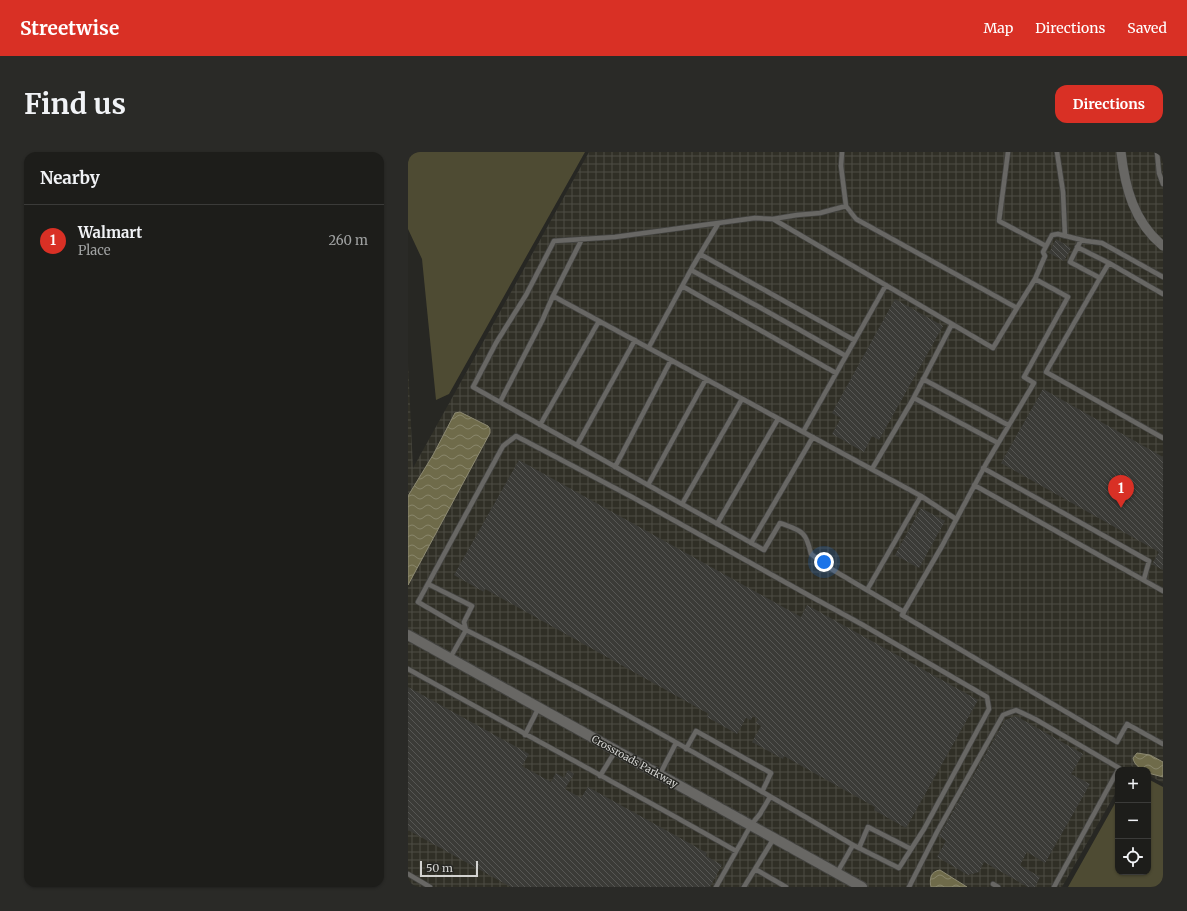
<!DOCTYPE html>
<meta charset="utf-8">
<style>
body{margin:0;font-family:Merriweather,serif;background:#2a2a27;color:#f1f3f6}
.controls{position:absolute;right:12px;bottom:12px;display:grid;overflow:hidden;border-radius:8px;box-shadow:0 1px 3px #0004}
.controls button{width:36px;height:36px;display:grid;place-items:center;padding:0;border:0;border-bottom:1px solid #3b3b39;background:#1d1d1a;color:#f1f3f6;font:20px sans-serif}
.scale{position:absolute;left:12px;bottom:10px;width:58px;box-sizing:border-box;padding-left:4px;border:2px solid #d3d3d1;border-top:0;font-size:11px;line-height:14px;white-space:nowrap;color:#d3d3d1;-webkit-text-stroke:3px #272723;paint-order:stroke}
.you{position:absolute;left:416px;top:410px;width:14px;height:14px;margin:-10px;border:3px solid #fff;border-radius:50%;background:#1a73e8;box-shadow:0 0 0 6px #1a73e833}
.badge{display:grid;place-items:center;width:26px;height:26px;border-radius:50%;background:#d93025;color:#fff;font-size:13px;font-weight:700}
.pin{position:absolute;translate:-50% -33px;filter:drop-shadow(0 1px 2px #0008)}
.pin::after{content:'';position:absolute;top:21px;width:14px;height:12px;background:inherit;clip-path:polygon(0 0,100% 0,50% 100%)}
.list{margin:0;padding:0;list-style:none}
h2{display:flex;justify-content:space-between;align-items:center;height:52px;margin:0;padding:0 16px;font-size:17px}
h2 small{font-size:13px;font-weight:400;color:#a0a2a2}
.list li{display:grid;grid-template-columns:26px 1fr auto;gap:12px;align-items:center;box-sizing:border-box;height:72px;padding:0 16px;border-top:1px solid #3b3b39}
.list b{display:block;font-size:15px;white-space:nowrap}
.list p{margin:0;font-size:13px;white-space:nowrap;color:#a0a2a2}
.list em{font-size:13px;font-style:normal;color:#a0a2a2}
.icon{flex:none;width:22px;height:22px;fill:none;stroke:currentColor;stroke-width:2;stroke-linecap:round;stroke-linejoin:round}
.map{position:relative;flex:none;width:755px;height:735px;overflow:hidden;border-radius:12px}
header{display:flex;align-items:center;gap:24px;box-sizing:border-box;height:56px;padding:0 20px;background:#d93025;color:#fff}
header strong{font-size:19px}
nav{display:flex;gap:22px;margin-inline-start:auto;font-size:14px}
.intro{display:flex;align-items:center;justify-content:space-between;box-sizing:border-box;height:96px;padding:0 24px}
h1{margin:0;font-size:28px}
.button{padding:10px 18px;border-radius:12px;background:#d93025;color:#fff;font-size:14px;font-weight:700}
main{display:flex;gap:24px;padding:0 24px}
aside{flex:1;background:#1d1d1a;border-radius:12px;box-shadow:0 1px 3px #0004}
.map>svg:first-child{display:block}
.industrial{fill:url(#industrial-grid)}
.green{fill:#4e4b33}
.water{fill:url(#water-waves);stroke:#8d8a72}
.building{fill:url(#building-back-hatch)}
.lines{fill:none;stroke-linecap:round;stroke-linejoin:round}
.service-casing{stroke:#434340;stroke-width:6}
.minor-casing{stroke:#434340;stroke-width:10}
.tertiary-casing{stroke:#434340;stroke-width:12}
.service{stroke:#686764;stroke-width:4.5}
.minor{stroke:#686764;stroke-width:9}
.tertiary{stroke:#686764;stroke-width:10}
.labels{text-anchor:middle;stroke-width:3;stroke-linejoin:round;paint-order:stroke}
.street-label{font-size:10px;fill:#d3d3d1;stroke:#272723}
</style>
<header>
<strong>Streetwise</strong>
<nav><a>Map</a><a>Directions</a><a>Saved</a></nav>
</header>
<div class="intro"><h1>Find us</h1><a class="button">Directions</a></div>
<main>
<aside>
<h2>Nearby<small></small></h2>
<ul class="list">
<li><span class="badge">1</span><div><b>Walmart</b><p>Place</p></div><em>260 m</em></li>
</ul>
</aside>
<div class="map">
<svg width="755" height="735" viewBox="0 0 755 735">
<defs>
<pattern id="industrial-grid" width="8" height="8" patternUnits="userSpaceOnUse"><rect width="8" height="8" fill="#302f26"/><path d="M0 4h8M4 0v8" fill="none" stroke="#4d4c44"/></pattern>
<pattern id="water-waves" width="16" height="10" patternUnits="userSpaceOnUse"><rect width="16" height="10" fill="#6f6b4a"/><path d="M0 5q4-4 8 0t8 0" fill="none" stroke="#89866b"/></pattern>
<pattern id="building-back-hatch" width="6" height="6" patternUnits="userSpaceOnUse"><rect width="6" height="6" fill="#3b3b37"/><path d="M-1 5l2 2M0 0l6 6M5-1l2 2" fill="none" stroke="#565653"/></pattern>
</defs>
<rect width="100%" height="100%" fill="#272723"/>
<path class="industrial" d="M181,0H755V631L740,623V618H731L723,614L721,618H710V637L654,735H0V212L5,316Z"/>
<path class="green" d="M0,0H177L41,242L28,248L14,107L0,77Z
M740,627L755,635V735H660L710,646V720H740Z"/>
<path class="water" d="M52,260L80,274L82,277V281L0,433V344L25,303L47,261Z
M729,601L742,603L755,610V625L740,621V618C733,618 726,613 725,606Z
M532,718L559,735H523C521,727 523,719 532,718Z"/>
<path class="building" d="M648,87L663,96L656,109L641,101Z
M487,147L535,174L471,288L464,284L456,300L424,282L433,266L424,261Z
M635,237L755,305V418L744,412L751,400L593,311Z
M111,308L393,465L399,453L570,548L498,676L466,658L467,655L376,604L375,607L344,590L353,574L348,571L350,567L345,564L343,568L338,566L329,582L299,565L301,562L77,437L76,440L46,423Z
M513,356L537,369L511,416L487,403Z
M0,535L121,602L114,614L143,630L148,621L156,626L160,618L166,622L157,637L173,646L180,635L299,701L298,704L314,713L302,735H103L0,678Z
M608,564L675,602L663,622L682,632L637,711L619,700L612,713L632,725L627,735H620L576,710L571,720L560,723L529,705L538,689L531,684L597,568Z"/>
<g class="lines">
<defs>
<path id="service" d="M434,0L433,14L438,54L448,67L609,156L627,127
M600,0L591,69L638,94
M649,0L655,40L657,84
M749,0L751,21L755,32
M438,54L412,61L389,63L365,67L585,196L609,156
M365,67L347,66L207,85L146,89L118,143L88,191L65,235L356,398L372,371C394,379 398,379 403,402L420,415L496,460
M174,87L145,144L513,344
M669,95L701,111L692,126L662,110L673,88
M292,102L446,188
M701,111L755,142
M283,118L353,156L438,204
M755,125L694,91L678,89L650,82L644,83L635,100L637,104L627,127L660,145L616,225L626,231L579,310L534,394L494,463L709,590L719,572L755,592
M692,126L638,220L755,286
M274,134L428,221
M241,195L285,114L310,72
M515,227L600,273
M506,246L590,291
M92,250L134,169L145,144
M132,273L191,169
M395,280L478,133
M169,293L227,188
M207,315L263,208
M575,316L741,409L736,427
M464,317L504,249L544,172
M240,333L298,227
M566,333L755,439
M274,352L334,247
M309,372L370,267
M343,391L405,285
M20,432L64,454L56,470L58,478C190,544 318,618 445,693
M459,438L513,344L548,367
M42,506L58,478L10,450L95,294L108,284L224,345L402,444L455,473L579,545L581,557L516,677L491,716L445,693L429,721
M0,517C109,578 219,637 328,699
M117,583L131,555
M278,597L288,579L363,621L354,640
M252,622L268,591
M192,624L208,598
M451,696L460,675L503,697
M347,717L378,735
M0,722L22,735
M585,732L590,735
M308,735L343,673L352,662L362,645
M336,735L366,686
M501,735L529,680L595,563L608,558L627,567L711,616L710,618
M646,735L710,618"/>
<path id="minor" d="M713,0C717,36 726,70 755,94"/>
<path id="tertiary" d="M0,483L454,735"/>
</defs>
<use href="#service" class="service-casing"/>
<use href="#minor" class="minor-casing"/>
<use href="#tertiary" class="tertiary-casing"/>
<use href="#service" class="service"/>
<use href="#minor" class="minor"/>
<use href="#tertiary" class="tertiary"/>
</g>
<g class="labels">
<g class="street-label">
<text transform="translate(227 609) rotate(29)" y="4">Crossroads Parkway</text>
</g>
</g>
</svg>
<div class="controls">
<button>+</button>
<button>−</button>
<button><svg class="icon" aria-label="locate" viewBox="0 0 24 24"><circle cx="12" cy="12" r="6"/><path d="M12 2v4M12 18v4M2 12h4M18 12h4"/></svg></button>
</div>
<div class="scale">50 m</div>
<div class="you"></div>
<div class="pin badge" style="left:713px;top:356px">1</div>
</div>
</main>
